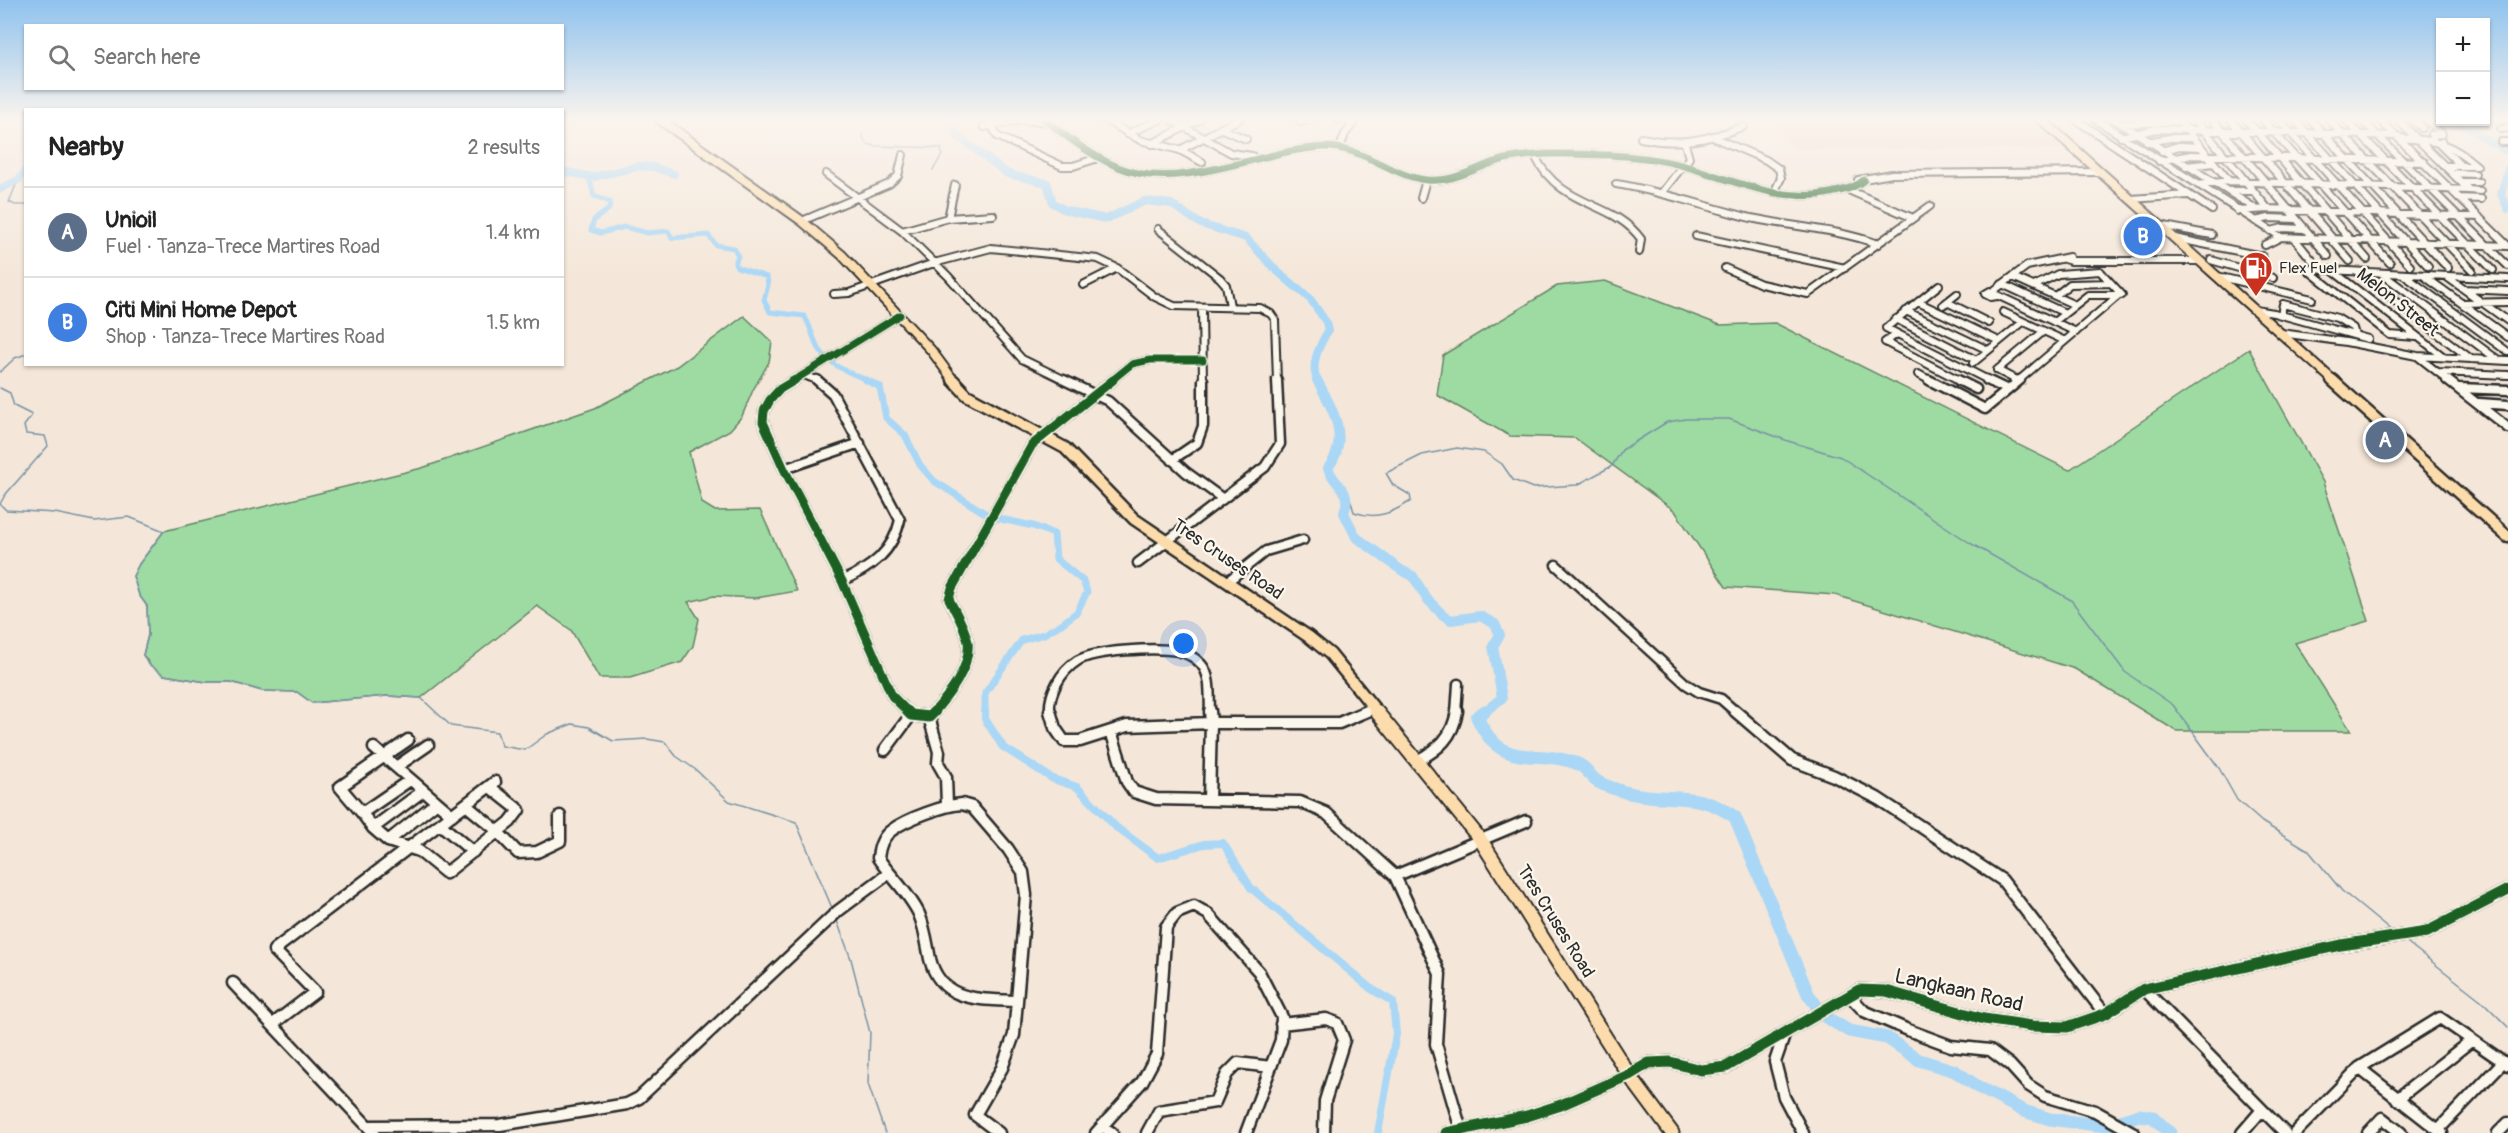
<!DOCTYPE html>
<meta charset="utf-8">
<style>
body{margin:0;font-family:Pangolin,sans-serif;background:#f2f2f2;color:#222}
.controls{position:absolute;right:18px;top:18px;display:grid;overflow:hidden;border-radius:0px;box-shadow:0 2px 4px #0004}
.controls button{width:54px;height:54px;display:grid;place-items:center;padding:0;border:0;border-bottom:2px solid #e0e0e0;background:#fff;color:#222;font:30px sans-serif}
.you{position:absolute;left:1184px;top:644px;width:21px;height:21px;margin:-15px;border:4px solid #fff;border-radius:50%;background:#1a73e8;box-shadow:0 0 0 9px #1a73e833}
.badge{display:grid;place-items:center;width:39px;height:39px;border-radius:50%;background:#ea580c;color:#fff;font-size:20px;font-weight:700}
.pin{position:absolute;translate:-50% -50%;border:3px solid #fff;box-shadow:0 2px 6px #0006}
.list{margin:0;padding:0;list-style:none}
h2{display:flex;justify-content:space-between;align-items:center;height:78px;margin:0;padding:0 24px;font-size:26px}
h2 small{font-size:20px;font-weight:400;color:#767676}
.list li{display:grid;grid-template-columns:39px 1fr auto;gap:18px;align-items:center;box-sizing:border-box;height:90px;padding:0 24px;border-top:2px solid #e0e0e0}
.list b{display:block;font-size:22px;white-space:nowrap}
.list p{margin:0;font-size:20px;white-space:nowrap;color:#767676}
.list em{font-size:20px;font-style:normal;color:#767676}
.icon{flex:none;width:33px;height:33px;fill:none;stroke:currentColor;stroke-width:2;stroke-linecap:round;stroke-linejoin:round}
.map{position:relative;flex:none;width:2508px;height:1133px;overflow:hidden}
.search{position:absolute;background:#fff;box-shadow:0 2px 4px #0004;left:24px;top:24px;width:540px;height:66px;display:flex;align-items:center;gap:15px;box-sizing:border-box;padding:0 21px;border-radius:0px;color:#767676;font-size:22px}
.panel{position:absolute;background:#fff;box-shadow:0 2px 4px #0004;left:24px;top:108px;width:540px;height:258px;border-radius:0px}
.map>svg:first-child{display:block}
.built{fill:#ecd4c2}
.green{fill:#9edba2;stroke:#648366;stroke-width:1.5}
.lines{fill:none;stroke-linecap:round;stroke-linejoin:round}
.stream{stroke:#7792a5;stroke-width:1.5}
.canal-far2{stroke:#aad7f6;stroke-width:5}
.canal-far1{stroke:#aad7f6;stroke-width:7}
.canal{stroke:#aad7f6;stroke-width:8}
.river-far2{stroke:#aad7f6;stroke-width:8}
.river-far1{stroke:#aad7f6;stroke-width:10}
.river{stroke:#aad7f6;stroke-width:13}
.minor-far2-casing{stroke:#2b2b2b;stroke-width:10}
.minor-far1-casing{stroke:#2b2b2b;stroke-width:13}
.minor-casing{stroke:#2b2b2b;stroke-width:15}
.major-far2-casing{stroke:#2b2b2b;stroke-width:12}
.major-far1-casing{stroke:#2b2b2b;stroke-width:15}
.major-casing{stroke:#2b2b2b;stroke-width:17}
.minor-far2{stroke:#fbf7ec;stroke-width:6}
.minor-far1{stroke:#fbf7ec;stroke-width:8}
.minor{stroke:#fbf7ec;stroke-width:10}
.major-far2{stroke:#fcdcac;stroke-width:8}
.major-far1{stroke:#fcdcac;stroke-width:10}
.major{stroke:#fcdcac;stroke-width:13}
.cycleway-far2-casing{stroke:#fbf7ec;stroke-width:10}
.cycleway-far1-casing{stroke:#fbf7ec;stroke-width:13}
.cycleway-casing{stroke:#fbf7ec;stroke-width:15}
.cycleway-far2{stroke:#1b5e20;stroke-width:7}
.cycleway-far1{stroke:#1b5e20;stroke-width:9}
.cycleway{stroke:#1b5e20;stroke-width:11}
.labels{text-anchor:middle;stroke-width:4.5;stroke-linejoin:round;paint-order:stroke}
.far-poi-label{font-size:15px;fill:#2b2b2b;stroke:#fbf7ec;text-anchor:start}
.street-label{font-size:18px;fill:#2b2b2b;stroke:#fbf7ec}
.near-street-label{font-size:21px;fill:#2b2b2b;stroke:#fbf7ec}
</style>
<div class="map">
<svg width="2508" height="1133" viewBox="0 0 2508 1133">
<rect width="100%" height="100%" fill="#f4e7d9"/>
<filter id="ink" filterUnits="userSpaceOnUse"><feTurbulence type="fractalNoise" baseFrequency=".0167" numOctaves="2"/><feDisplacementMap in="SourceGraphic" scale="12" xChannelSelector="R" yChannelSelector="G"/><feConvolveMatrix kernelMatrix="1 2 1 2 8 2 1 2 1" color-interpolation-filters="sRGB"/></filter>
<g filter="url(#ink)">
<path class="built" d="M1773,119H2034L2066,149H1795Z"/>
<path class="green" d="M1605,281L1720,325L1775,323L2069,470L2249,349L2323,482L2369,621L2295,643L2351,731H2176L2075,669L1835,595L1726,587L1675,511L1575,438L1510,436L1437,395L1443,355L1557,286Z
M744,316L772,342L769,362L753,390L742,416L730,430L689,452L702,503L715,511L760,510L797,591L756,598L714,596L688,602L699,619L693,646L682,662L630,678H599L571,630L537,606L421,698L387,696L312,703L297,692L262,691L231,682H206L164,675L150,665L143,655L148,635L147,606L139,595L133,576L139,564L164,531L422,468L595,408L677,366Z"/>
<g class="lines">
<path class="stream" d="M863,135L865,143L875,146L941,148L942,155L933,170
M18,180L9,202L15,205H26
M0,372L15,358L26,354
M0,388L10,393L14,406L32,415L24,426L26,434L45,436L48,446L5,495L0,504L6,510L55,513L94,521L129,517L164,531L139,564L133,576L139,595L147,606L148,635L143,655L147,663L164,675L206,682H231L262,691L297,692L312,703L387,696L421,698L451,726L497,732L502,746L525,750L547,734L572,724L589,727L613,741L647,739L665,742L676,756L696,770L729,801L796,822L832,908
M1349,495L1354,512C1376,520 1392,513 1411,501L1410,495L1393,485L1386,473L1422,455L1457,448L1484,452L1502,464L1513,480L1533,488L1577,485L1612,466L1622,450L1667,422L1686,419H1729L1788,441L1841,457L1970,543L2071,600L2125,672L2173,705L2219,768L2237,800L2262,822L2308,850L2342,891L2392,932
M836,918L851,959L870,1033L868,1084L885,1133
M2408,943L2482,1001L2508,1027"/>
<path class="canal-far2" d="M589,177L594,196L610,202L609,209L594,220L591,230L601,233L625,227L647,233L668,231L672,238L708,235L716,245L734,248L738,256L735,263L737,267L767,277L768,285L764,300L770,312L804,316C810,324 811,333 816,343C826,365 848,372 869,381"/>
<path class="canal-far1" d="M866,380L880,387L886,418L905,435L920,465L934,481L988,515
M985,713V693L1022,640L1044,634L1063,623L1077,612L1087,592L1083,581L1056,559L1054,534L1033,526L996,518"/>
<path class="canal" d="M985,711V719L1003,747L1053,779L1077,787L1117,828L1158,858L1204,844L1223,843L1251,888L1370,988L1393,1002L1396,1034L1378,1133"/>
<path class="river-far2" d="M959,119L955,132L960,138L1008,174L1047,183L1053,203L1065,210L1106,219L1145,201L1171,204L1201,224L1246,238L1277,271L1311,300L1326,322L1328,331C1320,344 1309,366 1318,381
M2457,122L2508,152
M2508,169L2501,194L2508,209
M562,171L593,177L640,166L653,167L674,174
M0,189L18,180L26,170"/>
<path class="river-far1" d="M1317,380C1332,407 1351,439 1328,468C1335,488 1353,488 1344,513L1356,537L1401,570L1413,576L1427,599L1443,615L1451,620L1480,616L1495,624L1500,635L1493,646L1502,698L1483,713"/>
<path class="river" d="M1485,711L1477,717C1503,774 1533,746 1578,764C1586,767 1589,775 1595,780C1603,786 1615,789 1625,792C1668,804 1694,788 1735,817L1808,994L1824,1016L1849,1031L1887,1038L1919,1060L1955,1071L1980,1088L2024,1111L2050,1119L2105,1126L2139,1115L2153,1117L2170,1133"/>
<defs>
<path id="minor-far2" d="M989,119L997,136L1062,166H1073L1098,158
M1044,119C1125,183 1148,186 1249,161C1273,155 1299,148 1324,147C1362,146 1391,176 1427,180C1455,183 1479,165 1505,159C1539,152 1576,154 1609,155C1634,156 1657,159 1681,165C1732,179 1781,205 1835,192C1846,190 1856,187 1864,180
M1104,119L1140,140L1180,150L1202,162
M1170,119L1231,153L1252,156
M1337,119L1354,122
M2075,119L2212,210
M2095,119L2281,237
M2114,119L2256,209
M2178,119L2229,181
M2195,119L2268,209
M2212,119L2328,256
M2230,119L2333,239
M2246,119L2367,259
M2262,119L2390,263
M2278,119L2410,265
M2294,119L2428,266
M2310,119L2448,268
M2328,119L2472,270
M2345,119L2493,270
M2361,119L2508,266
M2379,119L2508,246
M2412,119L2422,128
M2426,119L2442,134L2431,135L2433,139
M1300,122L1313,119
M2122,124L2180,121
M984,127L1021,120L1048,122
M1222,129L1246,139
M2501,129L2508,128
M1127,134L1161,119
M2121,137L2157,129L2398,136
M1641,138C1678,146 1709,140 1744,126
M1715,138L1766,160L1779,169L1781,178L1774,193
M2399,138C2434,140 2450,142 2477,166H2444
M2147,142L2170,138H2194
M2442,142L2440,145L2461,166
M2501,142H2508
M1152,144L1200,119
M1340,148L1345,134L1357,119
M1180,150L1239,119
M2162,151L2179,146L2201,147
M1535,156C1561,209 1613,200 1641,239L1639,252
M2159,161L2191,155L2424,162
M2186,166L2214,163
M2452,173L2475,174
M826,174L902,231L948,276L1022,359L1067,381
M1858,180L1892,174L2100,172
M2461,182H2479
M1616,184C1662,191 1706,207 1751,218C1794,227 1837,229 1878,244
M2198,185L2229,181L2469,190L2397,119
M1846,189L1913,218
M2469,190L2480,191
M1663,191L1689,158L1685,144
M2229,191H2253
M1421,198L1426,180
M2459,198L2481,199
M2131,199L2188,195
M2238,211L2268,209L2479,217
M948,218L955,185
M802,221L889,184L898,176L903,155
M2255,221L2269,218L2296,219
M2159,225L2212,235
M1158,229L1220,278L1226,285L1230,306
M902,231L948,218L993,215
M2271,231L2283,228L2304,229
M1696,236L1845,268
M2174,238L2262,256
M2294,238L2312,260
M2331,239L2350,261
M2265,245L2281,237L2508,246
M2064,259L2071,261H2200
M2211,260L2273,278
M1725,268L1761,284L1808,294L1930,206
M2308,269L2508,279
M2308,270L2390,335L2416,337
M2333,271L2444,357
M2357,272L2471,359
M2381,273L2498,360
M2404,275L2508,352
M2217,276L2312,299
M2424,276L2508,337
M2013,277L2075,305
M2447,277L2508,321
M2002,284L2065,313
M1083,285L1117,268L1155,297L1174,306L1260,308L1271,314L1275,320L1277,381
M1939,285L1886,328L1990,381
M2034,286L2058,274L2100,271L2122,295
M2464,289L2508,291
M1990,291L1997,296L1991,297L1985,294Z
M1992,292L2027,266L2069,257
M834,294L849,293L934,263L991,248L1098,259L1117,268
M1997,295L2076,332
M2055,296L2070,284L2111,283
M1918,302L1999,341
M1947,302L1989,323
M2461,303L2508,302
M1943,305L1957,294
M1202,309L1203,381
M2255,310L2274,313L2368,339
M1906,311L1988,350
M2003,312L2065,341
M2281,315L2283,304L2337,318L2353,328L2355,335
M1896,319L1976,360
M2054,322L2088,295H2119
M2281,333L2346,342L2417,356L2508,361
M1897,334L1885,342L1961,381
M2417,356L2449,381
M1973,363L2023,322
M2438,372L2508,375
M1918,374L1931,381
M804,375L819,381
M793,381L900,315
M1111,381L1132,364L1150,360H1203
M2018,381L2119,295
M2018,381L1997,370L2044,331"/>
<path id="minor-far1" d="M795,380L780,389L770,400L764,411L763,422L784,469L842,581L892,696L909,713
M817,380L833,394L900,520C893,552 871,568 842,581
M1064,380L1108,401L1186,472L1223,499
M1929,380L1985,409L2020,380
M1958,380L1976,389
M1987,380L2008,390
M2015,380L2018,381
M2447,380L2508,428
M2459,388L2508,390
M2479,403L2508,405
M1172,460L1197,443L1203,426V380
M784,469L860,443
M1138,563L1265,467L1280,444L1277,380
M1556,565L1686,684L1699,692L1721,699L1737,713
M1228,581L1266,551L1303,540
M933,713C949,695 971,668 968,642C965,627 956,613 949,599L952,588L1032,445L1113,380
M1050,713C1048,694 1061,671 1077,661C1094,650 1157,647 1177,651C1186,653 1195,657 1201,664C1212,676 1209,697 1210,713
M1364,713L1375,708
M1456,713L1458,684"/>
<path id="minor" d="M907,711L911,715L929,717L935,711
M1050,711L1055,728L1064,741H1080L1127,726L1211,723
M1210,711L1211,723
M1735,711L1792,760L1834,776L1877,798L2002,880L2105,1014
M929,717L939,752L938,763L946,777L947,805
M1211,723H1339L1367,711
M1111,731L1127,782L1134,792L1156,799L1300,802L1326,813L1395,876L1440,974L1436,1044L1461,1130
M374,748L452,815
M885,750L911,715
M1417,761C1439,749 1453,737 1457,711
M396,767L428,745
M410,780L362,813L373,828L388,841L419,851L446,873L510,822L519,810L490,787
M1209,800L1211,723
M962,804L972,807L1008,849L1023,872L1026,895L1017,1001C981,999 941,1003 930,959C927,944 925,928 919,914C909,893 891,877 878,858C879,848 883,836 892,830C906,819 945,805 962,804Z
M466,805L494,828L518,853L537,852L560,841V816
M362,813L340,787L408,740
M440,824L473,852
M373,828L423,791
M388,841L437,802
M1395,876L1526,821
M233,983L374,1133
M2144,989L2285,1133
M1850,996L1864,1011L1908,1030L1951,1046L1990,1050L2010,1065L2028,1085L2045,1096L2095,1111L2134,1133
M273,1024L315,992L274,950L495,782
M1281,1024L1326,1019L1337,1023L1344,1040L1325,1101L1324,1133
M1785,1033L1775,1062L1784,1097L1803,1133
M2359,1068L2442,1133
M2397,1099L2472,1040
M368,1126L500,1125L627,1104L639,1098L838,911L888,874
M1102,1126L1112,1133
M2438,1130L2503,1062
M999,1133L975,1115L1002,1068L1014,1035L1017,1001
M1096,1133L1142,1082L1157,1054L1166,927L1177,913L1194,906L1208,914L1259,972L1282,1017L1281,1040L1246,1133
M1147,1133L1159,1111L1215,1102L1227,1074L1238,1063L1271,1067
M1446,1133L1527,1116L1561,1105L1629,1075L1649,1063L1670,1062L1701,1070L1726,1067L1859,990L1886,991L1984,1019L2032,1026L2067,1027L2105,1014L2144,989L2341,945L2427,932L2508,890
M2242,1133L2261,1111
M2295,1133L2359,1068L2440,1018L2508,1065
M2368,1133L2382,1118L2401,1133
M2498,1133L2508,1123"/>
<path id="major-far2" d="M659,119L802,221L842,255L931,350L954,381
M2041,119L2334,381"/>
<path id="major-far1" d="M953,380L967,395L1065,448L1134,519L1309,637L1330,654L1378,713
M2332,380L2508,537"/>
<path id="major" d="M1376,711L1480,839L1629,1075L1672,1133"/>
</defs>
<use href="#minor-far2" class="minor-far2-casing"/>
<use href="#minor-far1" class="minor-far1-casing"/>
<use href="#minor" class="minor-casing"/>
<use href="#major-far2" class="major-far2-casing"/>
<use href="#major-far1" class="major-far1-casing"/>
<use href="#major" class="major-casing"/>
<use href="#minor-far2" class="minor-far2"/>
<use href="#minor-far1" class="minor-far1"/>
<use href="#minor" class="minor"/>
<use href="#major-far2" class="major-far2"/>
<use href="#major-far1" class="major-far1"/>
<use href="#major" class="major"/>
<defs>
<path id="cycleway-far2" d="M1044,119C1125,183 1148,186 1249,161C1273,155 1299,148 1324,147C1362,146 1391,176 1427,180C1455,183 1479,165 1505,159C1539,152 1576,154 1609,155C1634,156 1657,159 1681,165C1732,179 1781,205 1835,192C1846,190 1856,187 1864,180
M793,381L900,315
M1111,381L1132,364L1150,360H1203"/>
<path id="cycleway-far1" d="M795,380L780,389L770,400L764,411L763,422L784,469L842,581L892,696L909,713
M933,713C949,695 971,668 968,642C965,627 956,613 949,599L952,588L1032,445L1113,380"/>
<path id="cycleway" d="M907,711L911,715L929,717L935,711
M1446,1133L1527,1116L1561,1105L1629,1075L1649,1063L1670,1062L1701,1070L1726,1067L1859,990L1886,991L1984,1019L2032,1026L2067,1027L2105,1014L2144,989L2341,945L2427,932L2508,890"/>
</defs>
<use href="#cycleway-far2" class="cycleway-far2-casing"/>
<use href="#cycleway-far1" class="cycleway-far1-casing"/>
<use href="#cycleway" class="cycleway-casing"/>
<use href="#cycleway-far2" class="cycleway-far2"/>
<use href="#cycleway-far1" class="cycleway-far1"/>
<use href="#cycleway" class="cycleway"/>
</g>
</g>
<linearGradient id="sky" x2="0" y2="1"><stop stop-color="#8fc2ee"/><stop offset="0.43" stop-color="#faf4ee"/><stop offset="1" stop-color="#faf4ee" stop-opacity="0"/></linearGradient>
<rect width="2508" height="278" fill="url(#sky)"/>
<defs>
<symbol id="fuel-pin" viewBox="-11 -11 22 30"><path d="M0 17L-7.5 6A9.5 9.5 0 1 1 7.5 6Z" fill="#c8321e" stroke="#fbf7ec"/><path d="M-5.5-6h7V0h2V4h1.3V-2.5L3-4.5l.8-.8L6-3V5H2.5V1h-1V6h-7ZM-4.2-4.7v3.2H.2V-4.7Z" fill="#fff"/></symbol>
</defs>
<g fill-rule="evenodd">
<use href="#fuel-pin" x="2237" y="249" width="38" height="52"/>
</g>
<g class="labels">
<g class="far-poi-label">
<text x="2279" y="273">Flex Fuel</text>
</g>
<g class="street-label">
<text transform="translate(2398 302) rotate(38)" y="6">Melon Street</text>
<text transform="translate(1228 559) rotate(34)" y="6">Tres Cruses Road</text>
<text transform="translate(1556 921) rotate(58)" y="6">Tres Cruses Road</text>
</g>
<g class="near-street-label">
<text transform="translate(1959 990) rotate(13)" y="7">Langkaan Road</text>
</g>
</g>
</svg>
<div class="controls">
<button>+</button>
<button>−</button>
</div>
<div class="you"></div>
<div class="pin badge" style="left:2385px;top:440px;background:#5c6f8a">A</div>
<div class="pin badge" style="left:2143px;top:236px;background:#3f7fe0">B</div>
<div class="search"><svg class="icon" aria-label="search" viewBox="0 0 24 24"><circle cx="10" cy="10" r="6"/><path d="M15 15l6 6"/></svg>Search here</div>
<section class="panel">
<h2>Nearby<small>2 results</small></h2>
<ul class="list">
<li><span class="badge" style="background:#5c6f8a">A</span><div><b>Unioil</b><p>Fuel · Tanza-Trece Martires Road</p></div><em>1.4 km</em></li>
<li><span class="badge" style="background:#3f7fe0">B</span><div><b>Citi Mini Home Depot</b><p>Shop · Tanza-Trece Martires Road</p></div><em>1.5 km</em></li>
</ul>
</section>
</div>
